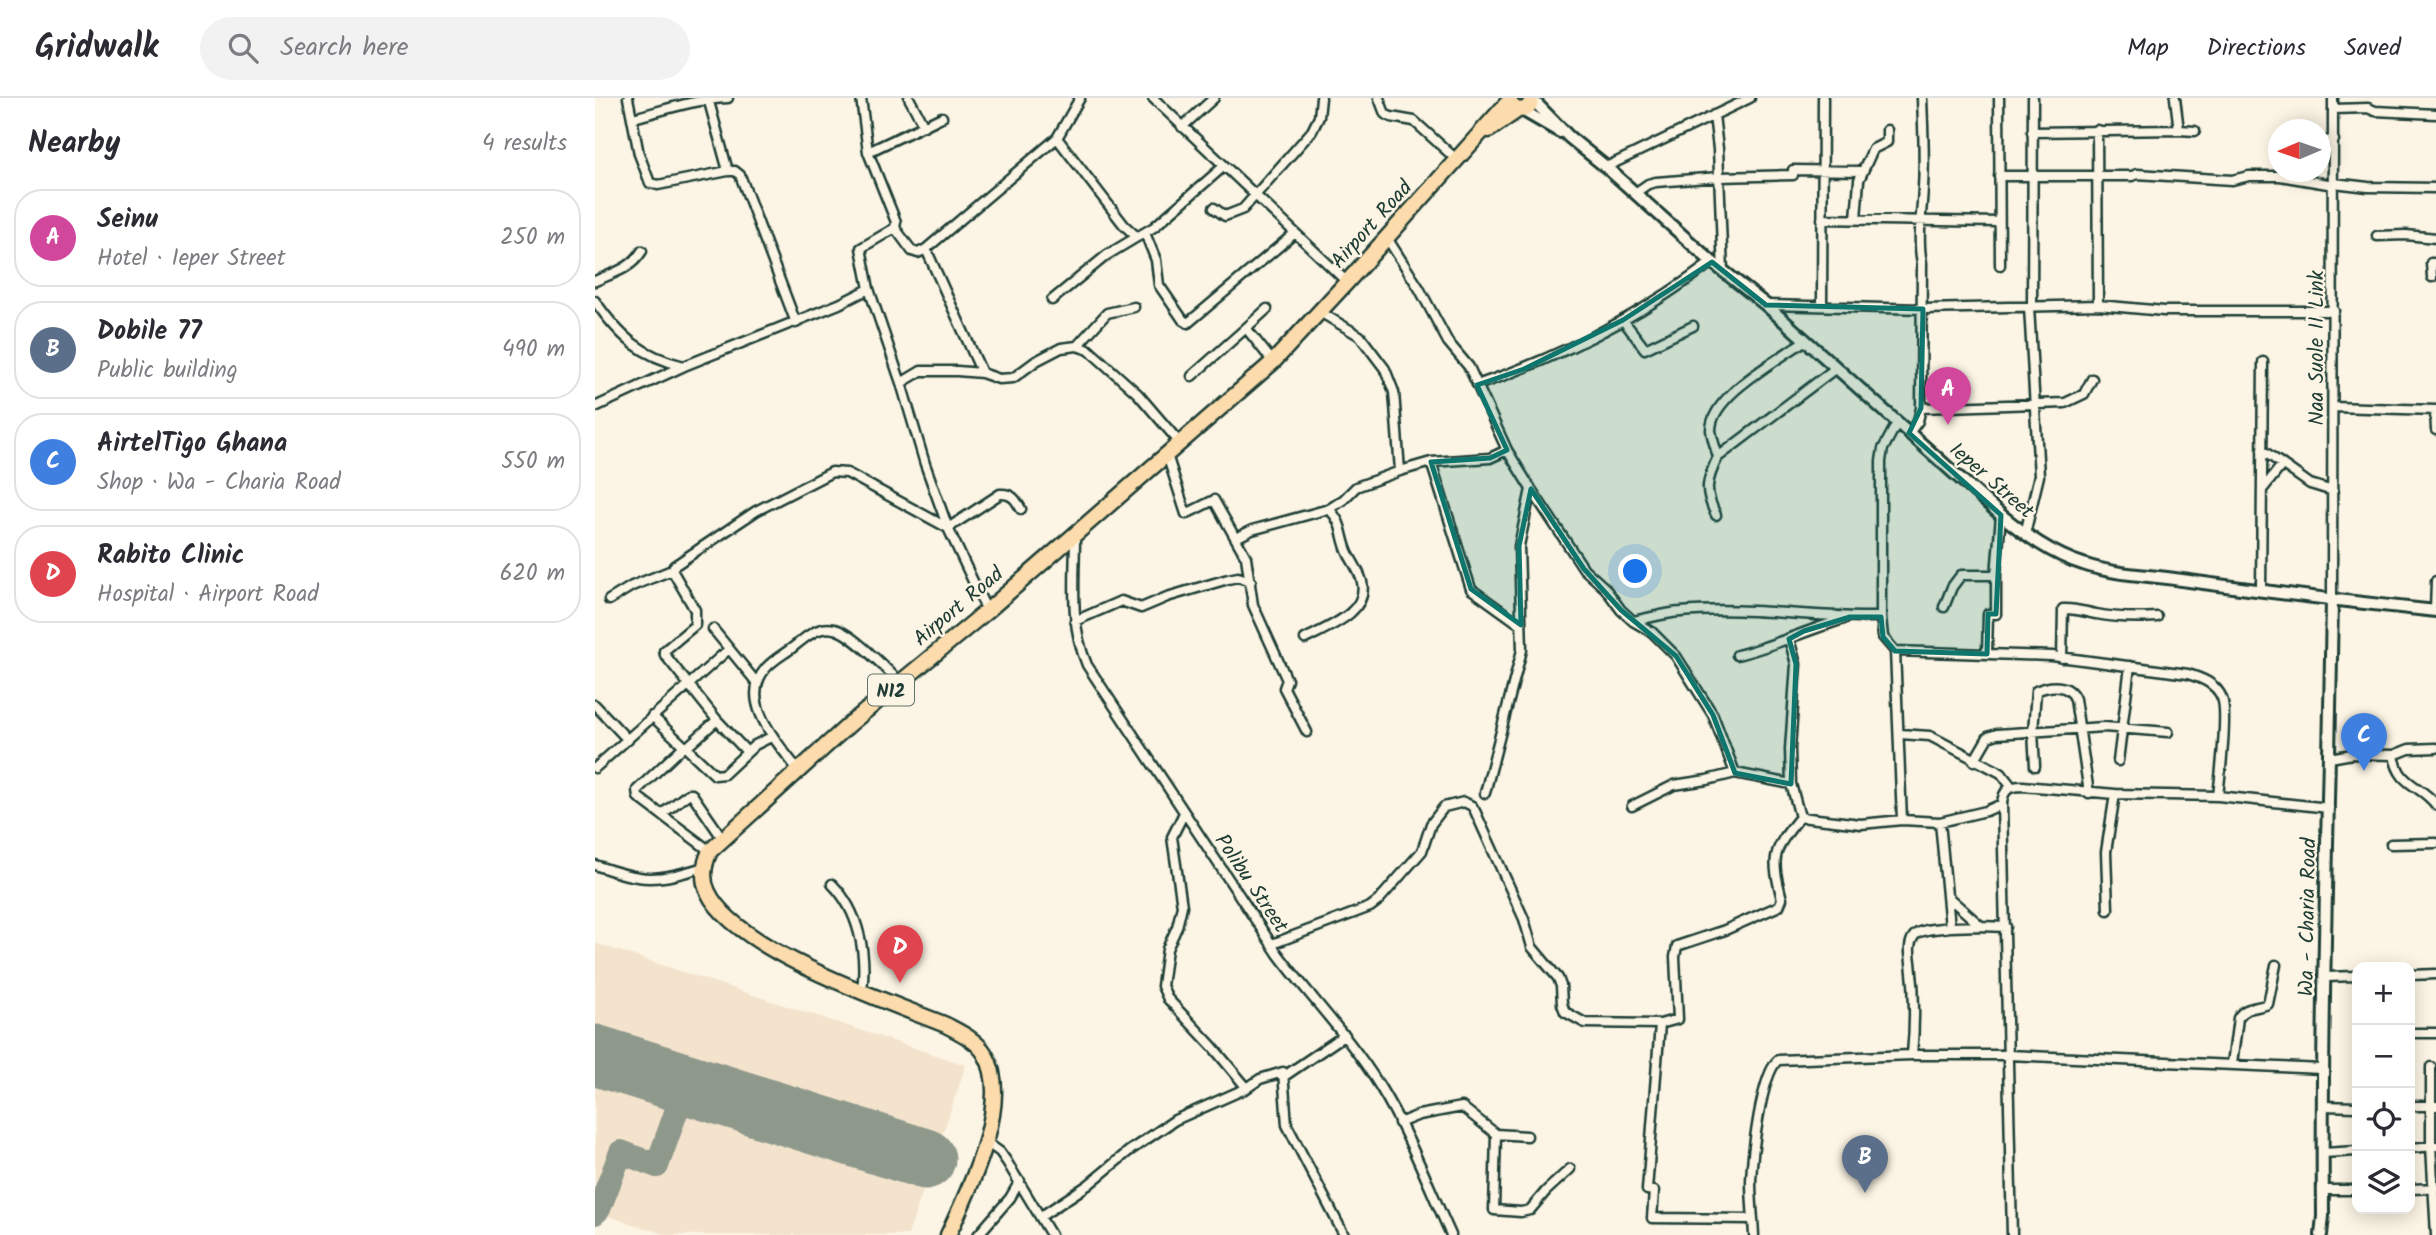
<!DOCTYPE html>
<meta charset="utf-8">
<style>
body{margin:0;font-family:Kalam,sans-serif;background:#f2f2f3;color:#2b2b33}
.controls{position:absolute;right:21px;bottom:21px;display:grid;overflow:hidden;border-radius:14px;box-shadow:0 4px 18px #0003}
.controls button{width:63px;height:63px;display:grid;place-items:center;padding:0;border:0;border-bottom:2px solid #e1e1e2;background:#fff;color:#2b2b33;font:35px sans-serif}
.compass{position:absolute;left:1673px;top:21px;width:63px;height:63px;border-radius:50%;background:#fff;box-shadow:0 4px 18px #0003;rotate:268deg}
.you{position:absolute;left:1041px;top:474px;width:24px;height:24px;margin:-18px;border:5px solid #fff;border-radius:50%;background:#1a73e8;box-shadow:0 0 0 10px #1a73e833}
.badge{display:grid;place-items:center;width:46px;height:46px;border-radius:50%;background:#c8321e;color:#fff;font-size:23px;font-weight:700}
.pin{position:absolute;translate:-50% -58px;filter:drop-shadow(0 2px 4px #0008)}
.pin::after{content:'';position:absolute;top:37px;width:24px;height:21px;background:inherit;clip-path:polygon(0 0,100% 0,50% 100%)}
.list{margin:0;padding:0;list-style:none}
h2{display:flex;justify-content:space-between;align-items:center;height:91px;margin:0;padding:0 28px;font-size:30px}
h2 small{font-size:23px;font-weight:400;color:#7c7c81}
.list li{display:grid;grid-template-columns:46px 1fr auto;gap:21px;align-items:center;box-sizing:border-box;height:98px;margin:0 14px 14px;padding:0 14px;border:2px solid #e1e1e2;border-radius:28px}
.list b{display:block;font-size:26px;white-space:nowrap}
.list p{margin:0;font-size:23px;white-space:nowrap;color:#7c7c81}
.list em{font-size:23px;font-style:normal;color:#7c7c81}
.icon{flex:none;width:38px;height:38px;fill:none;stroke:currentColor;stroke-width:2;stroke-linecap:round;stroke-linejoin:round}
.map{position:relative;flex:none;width:1841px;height:1137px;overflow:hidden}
header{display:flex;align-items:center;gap:42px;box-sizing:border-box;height:98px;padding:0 35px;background:#fff;border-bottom:2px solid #e1e1e2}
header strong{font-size:33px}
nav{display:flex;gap:38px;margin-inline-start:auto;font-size:24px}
.search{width:490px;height:63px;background:#f2f2f3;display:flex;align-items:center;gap:18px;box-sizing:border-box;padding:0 24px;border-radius:38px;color:#7c7c81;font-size:26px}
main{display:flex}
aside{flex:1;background:#fff}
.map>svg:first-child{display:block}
.built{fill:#f4e3cc}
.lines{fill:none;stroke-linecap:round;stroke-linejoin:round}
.taxiway{stroke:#8e998c;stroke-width:24}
.runway{stroke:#8e998c;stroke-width:61}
.street-casing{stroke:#1f3d34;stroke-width:13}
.secondary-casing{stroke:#1f3d34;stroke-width:16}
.highway-casing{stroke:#1f3d34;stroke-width:19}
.street{stroke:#fcf5e5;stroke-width:8}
.secondary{stroke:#fcf5e5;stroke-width:10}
.highway{stroke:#fcdcac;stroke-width:14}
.marked{fill:#0f766e;fill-opacity:0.2;stroke:#0f766e;stroke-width:5;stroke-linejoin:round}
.labels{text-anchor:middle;stroke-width:5;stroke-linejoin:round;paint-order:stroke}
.shield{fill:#fcf5e5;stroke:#617469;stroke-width:2}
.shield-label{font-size:19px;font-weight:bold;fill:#1f3d34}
.street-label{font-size:21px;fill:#1f3d34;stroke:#fcf5e5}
</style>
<header>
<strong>Gridwalk</strong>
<div class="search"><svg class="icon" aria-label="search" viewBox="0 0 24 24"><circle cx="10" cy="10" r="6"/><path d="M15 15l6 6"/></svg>Search here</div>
<nav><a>Map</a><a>Directions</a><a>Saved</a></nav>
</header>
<main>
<aside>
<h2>Nearby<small>4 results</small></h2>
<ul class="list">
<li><span class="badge" style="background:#d1479c">A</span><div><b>Seinu</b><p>Hotel · Ieper Street</p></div><em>250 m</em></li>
<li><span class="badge" style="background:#5c6f8a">B</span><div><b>Dobile 77</b><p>Public building</p></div><em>490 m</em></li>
<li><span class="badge" style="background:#3f7fe0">C</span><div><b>AirtelTigo Ghana</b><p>Shop · Wa - Charia Road</p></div><em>550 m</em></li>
<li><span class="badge" style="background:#e0444e">D</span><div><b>Rabito Clinic</b><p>Hospital · Airport Road</p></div><em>620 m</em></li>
</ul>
</aside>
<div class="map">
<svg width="1841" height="1137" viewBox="0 0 1841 1137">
<rect width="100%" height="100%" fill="#fcf5e5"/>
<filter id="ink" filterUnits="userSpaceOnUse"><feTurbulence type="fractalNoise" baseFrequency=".0143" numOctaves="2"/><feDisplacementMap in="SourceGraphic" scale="14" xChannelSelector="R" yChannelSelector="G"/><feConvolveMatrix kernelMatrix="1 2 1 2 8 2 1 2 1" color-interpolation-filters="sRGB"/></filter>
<g filter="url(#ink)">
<path class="built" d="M0,845L371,967L313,1137H72L0,1114Z"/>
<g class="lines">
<path class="taxiway" d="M0,1115L4,1111L26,1054L62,1068L91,986"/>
<path class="runway" d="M0,957L330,1061"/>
<defs>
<path id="street" d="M33,0L44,56L55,85L63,87L133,73H140L145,77L201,225
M113,0L133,73
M266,0L273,54L301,124L300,130L266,150L274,191L306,285L330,366L353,430L392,513
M314,0L329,28
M558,0L752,184
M784,0L790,16L796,19L819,23L861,61
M1404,0L1405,167
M1580,0L1584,32L1600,33
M1739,11L1773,10L1780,13L1841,16
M1119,17L1123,51L1128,174
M38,20C70,12 100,1 133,0
M587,29L619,0
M1502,32L1503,207
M1437,34L1584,32
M462,40L529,127L542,139L559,129L628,69
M1726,43L1739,42
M273,54L347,19
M1011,69L1155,0
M1404,78H1537L1542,76L1637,82L1654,78H1685L1739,87
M1739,85L1773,89L1841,90
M1040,95L1053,86L1061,84L1124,79L1198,77V72L1268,73
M619,110L630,118L648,111L717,33L724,19L726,0
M1227,121L1404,124
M1261,121L1264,82L1278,51L1292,44V32
M300,130L317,153L323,155L331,151L462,40L485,0
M550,135L561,162L564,187L588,222L593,225L700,135
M1782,138L1811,137L1841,140
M792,140L824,190L853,244L874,269L912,352L936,391L989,471L1010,490L1026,512L1038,523L1057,534L1081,558L1118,617L1140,675L1196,686L1205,719
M331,151L387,275
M1837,179L1836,165H1841
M0,183C18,175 36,171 47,153
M457,202L512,157L542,139
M0,203C25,239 46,258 89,268
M1171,207L1328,211L1503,207L1569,213H1739
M1227,208L1228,0
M1437,209L1438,0
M725,214L765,238L790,271L799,294L805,373
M1028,222L1050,251L1098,228
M651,230L672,211
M482,248L512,215L539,209
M597,278L651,230L678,264
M306,285L326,273H362L387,275L404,281L418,280L441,263L466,250L482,248L494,252L543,296L585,345
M882,287C965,259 1047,217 1117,164
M0,309L89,268L244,206L274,191
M1738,309L1841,312
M1326,310L1470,305L1489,296L1497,281
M1840,312L1841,332
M1314,335L1323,323L1326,310L1327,165C1322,140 1327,114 1328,89C1330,59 1328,29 1327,0
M1667,352L1715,386L1738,393
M572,357L591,416L619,402L651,459L658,507L692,582L689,590L712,634
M1123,359C1121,351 1117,341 1116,332C1116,297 1184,262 1209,243
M836,364L876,491L926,527
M1667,392L1687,367
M1121,417C1109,393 1111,383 1123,359L1241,270
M1430,436L1444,378L1434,209
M480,437C480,481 474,525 492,567L683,856C716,900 755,940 784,987C813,1034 833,1087 856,1137
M641,440L657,432L734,411L748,402L761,389L805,373L836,364L895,360L912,352
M77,472L100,512V527L69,553L70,557L122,622
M1666,493L1668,264
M1737,501L1738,0
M14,502L37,488L77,472L79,468L161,413L237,374L252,375L353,430L405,396C417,395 421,402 426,411
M1349,509L1357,489L1366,477H1401
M1840,512L1841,483
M1286,519L1288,539L1300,553L1307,722
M480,523L526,503L546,510L572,499L633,481L643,479L656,483
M1038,523C1054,520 1070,515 1086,514C1152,508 1219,520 1286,519V363L1288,351L1302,325
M118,531L162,585
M710,541C732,529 774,515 767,484C765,474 758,465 753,455C745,437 749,426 734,411
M1194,541L1201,566L1195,651L1196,686
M1300,553L1457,558L1593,576C1606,580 1621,585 1627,600C1633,614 1625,680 1623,698
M1392,556L1393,516H1401V477L1406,417
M1142,557C1179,548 1212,532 1249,521
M1467,560L1468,511C1480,510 1489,514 1501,516C1521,520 1542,520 1562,519
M0,607L33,642
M57,618L120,677L129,676L160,647L178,638
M1305,636L1335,638L1406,675L1416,688
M89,648L42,692L43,699L115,753
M91,650L122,622L152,654
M1799,657C1804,689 1826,686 1841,707
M1735,660L1757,656L1799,657L1814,651L1841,650
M1379,663L1393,639L1402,636L1509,629L1573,634
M1523,663L1535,568
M1440,668L1438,634L1441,593C1455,587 1474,585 1480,601L1494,695
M0,670L134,551
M203,672C184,646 142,603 171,570C178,562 189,556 197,550C209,541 222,527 239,531C256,534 291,571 305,584
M890,695L927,552L924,448L936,391
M1037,708L1079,687L1112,682L1140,675
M589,715L577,739L587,808L582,829L572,851L567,888L573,901L617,948L652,990
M67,716L93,696H97L128,741
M1345,724L1355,829L1386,828L1411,829
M1796,746L1841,745
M0,767C48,784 60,784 109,769
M237,786C264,813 272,855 267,892
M1352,798L1386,828
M1513,812L1511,754L1520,696
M677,846L775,809L783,803L827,753L836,726L849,709L869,704L877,708L880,713L929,821L937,849L963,880L966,888L967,906L970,914L990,925L1065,926
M1815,877L1841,876
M1731,879L1762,878
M1815,935H1841
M1317,957C1320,926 1320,896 1316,864C1315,856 1313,846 1319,838C1325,830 1346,831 1355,829
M1637,966L1643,920C1650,908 1661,911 1673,906L1681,867
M1836,969V1048L1841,1137
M688,974L692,1027L749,1137
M1728,1008L1762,1009
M1815,1008H1841
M804,1025L824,1017L867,1009L901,1036L932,1038
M901,1036L899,1112L926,1114L935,1112L951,1093L975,1071
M391,1044L405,1054L412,1064L456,1137
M1815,1050L1841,1048
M1728,1055L1762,1053
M1815,1091L1841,1090
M1728,1092H1762
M445,1119L493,1087L534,1053L580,1022L652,990L665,981L688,974V979L750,937
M1158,1121L1057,1120L1059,1093L1052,1092L1065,926L1083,921L1080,859L1082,848L1130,832L1184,808L1187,801C1176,759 1177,753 1205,719L1266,726L1307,722L1345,724L1391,713L1407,706
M383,1137L415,1100L425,1083
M1159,1137C1158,1119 1156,1101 1156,1083C1157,1058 1166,977 1183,962L1317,957H1413L1727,971
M1417,1137L1407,706C1408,691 1415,688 1428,688L1520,696L1623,698L1734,710"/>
<path id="secondary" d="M937,1L974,39L1011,69L1117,164L1171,207L1406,417C1431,437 1456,456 1488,466C1519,477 1554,477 1587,482C1672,494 1756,504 1841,513
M927,12L965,34
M1726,1137L1728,1118C1726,913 1734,707 1737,501"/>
<path id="highway" d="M917,8L923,12L931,11L936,5L937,0
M894,32L923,12
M353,1137C374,1092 418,1003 390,956C382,942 364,934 351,927C291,903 140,852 113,794C106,780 109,766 115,753L256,625L392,513L678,264L752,184L915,2"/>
</defs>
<use href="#street" class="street-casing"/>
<use href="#secondary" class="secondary-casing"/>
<use href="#highway" class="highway-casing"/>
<use href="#street" class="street"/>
<use href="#secondary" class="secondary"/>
<use href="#highway" class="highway"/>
</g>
</g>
<path class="marked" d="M1117,164L1171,207L1328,211L1326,310L1314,335L1406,417L1401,516H1393L1392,556L1300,553L1288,539L1286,519H1255L1209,533L1194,541L1201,566L1196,686L1140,675L1118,617L1081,558L1026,512L989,471L936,391L924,448L926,527L876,491L836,364L895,360L912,352L882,287L929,271L1028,222Z"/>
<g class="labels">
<rect class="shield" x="273" y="576.5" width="46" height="31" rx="5"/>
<g class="shield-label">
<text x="296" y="599">N12</text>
</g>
<g class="street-label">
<text transform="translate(776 126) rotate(-48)" y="7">Airport Road</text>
<text transform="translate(1721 250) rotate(-90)" y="7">Naa Suole II Link</text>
<text transform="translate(1397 382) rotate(41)" y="7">Ieper Street</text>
<text transform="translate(363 508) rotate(-40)" y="7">Airport Road</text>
<text transform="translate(657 785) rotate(56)" y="7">Polibu Street</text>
<text transform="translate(1712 819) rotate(-89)" y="7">Wa - Charia Road</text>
</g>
</g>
</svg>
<div class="controls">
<button>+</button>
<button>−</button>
<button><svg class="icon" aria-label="locate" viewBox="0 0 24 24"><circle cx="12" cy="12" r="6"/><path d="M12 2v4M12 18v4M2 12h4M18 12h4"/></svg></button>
<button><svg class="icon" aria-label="layers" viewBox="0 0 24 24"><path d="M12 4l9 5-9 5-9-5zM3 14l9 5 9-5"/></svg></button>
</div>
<svg class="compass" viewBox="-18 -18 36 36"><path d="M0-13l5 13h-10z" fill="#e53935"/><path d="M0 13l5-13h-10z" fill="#7c7c81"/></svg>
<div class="you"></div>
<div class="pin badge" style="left:1353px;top:327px;background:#d1479c">A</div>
<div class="pin badge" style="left:1270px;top:1095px;background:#5c6f8a">B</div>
<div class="pin badge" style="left:1769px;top:673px;background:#3f7fe0">C</div>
<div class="pin badge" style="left:305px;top:885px;background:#e0444e">D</div>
</div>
</main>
